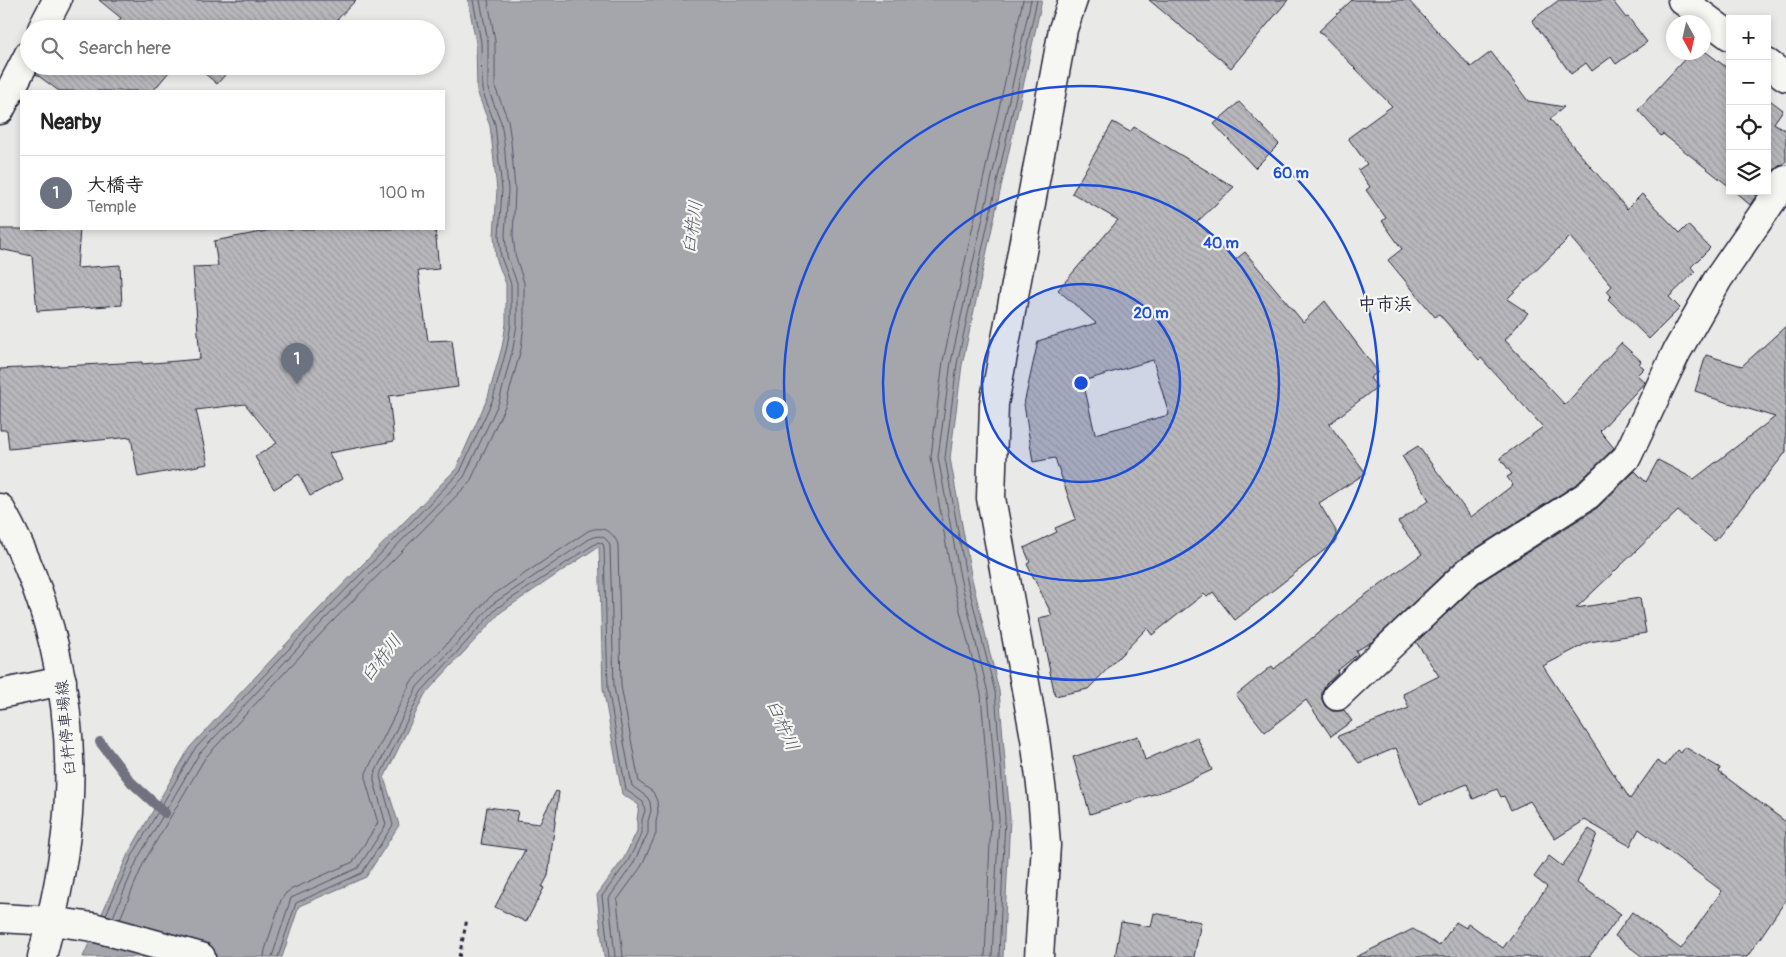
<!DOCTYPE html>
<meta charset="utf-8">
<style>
body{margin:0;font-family:Pangolin,"Klee One",sans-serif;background:#f2f2f2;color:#222}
.controls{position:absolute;right:15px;top:15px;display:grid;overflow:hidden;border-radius:0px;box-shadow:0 2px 8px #0003}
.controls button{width:45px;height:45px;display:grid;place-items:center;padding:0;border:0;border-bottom:1px solid #e0e0e0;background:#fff;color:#222;font:25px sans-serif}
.compass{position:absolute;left:1666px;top:15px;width:45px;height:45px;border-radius:50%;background:#fff;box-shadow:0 2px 8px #0003;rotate:172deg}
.you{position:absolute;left:774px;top:409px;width:18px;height:18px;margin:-12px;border:4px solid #fff;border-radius:50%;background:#1a73e8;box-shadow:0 0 0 8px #1a73e833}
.badge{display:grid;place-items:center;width:32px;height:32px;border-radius:50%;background:#1f6fb2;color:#fff;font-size:16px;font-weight:700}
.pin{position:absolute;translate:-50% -41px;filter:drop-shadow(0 1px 2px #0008)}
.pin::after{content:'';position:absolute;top:26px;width:18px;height:15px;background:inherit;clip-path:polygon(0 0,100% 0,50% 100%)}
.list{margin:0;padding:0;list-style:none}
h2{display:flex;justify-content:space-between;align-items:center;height:65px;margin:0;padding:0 20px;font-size:21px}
h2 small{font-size:16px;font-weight:400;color:#767676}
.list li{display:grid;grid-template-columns:32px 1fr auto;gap:15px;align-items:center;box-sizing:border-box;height:75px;padding:0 20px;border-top:1px solid #e0e0e0}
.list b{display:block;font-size:19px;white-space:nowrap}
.list p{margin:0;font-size:16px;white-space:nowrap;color:#767676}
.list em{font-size:16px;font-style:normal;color:#767676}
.icon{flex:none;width:28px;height:28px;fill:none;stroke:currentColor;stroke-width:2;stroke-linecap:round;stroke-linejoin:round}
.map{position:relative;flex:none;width:1786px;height:957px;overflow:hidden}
.search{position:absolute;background:#fff;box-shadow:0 2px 8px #0003;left:20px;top:20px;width:425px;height:55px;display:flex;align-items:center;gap:12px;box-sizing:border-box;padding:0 18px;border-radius:28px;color:#767676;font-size:19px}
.panel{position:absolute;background:#fff;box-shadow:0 2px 8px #0003;left:20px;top:90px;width:425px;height:140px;border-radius:0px}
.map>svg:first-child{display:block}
.water{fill:#a5a5ac;stroke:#71717f}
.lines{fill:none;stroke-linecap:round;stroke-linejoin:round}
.shore{stroke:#565668;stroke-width:1}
.stream{stroke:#71717f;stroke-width:10}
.building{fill:url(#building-back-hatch);stroke:#22223b;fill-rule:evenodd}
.street-casing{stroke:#22223b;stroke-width:31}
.secondary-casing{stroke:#22223b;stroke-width:31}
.primary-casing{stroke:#22223b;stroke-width:31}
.path{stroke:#22223b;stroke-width:3;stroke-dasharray:4 4;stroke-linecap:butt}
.street{stroke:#f6f6f2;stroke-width:28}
.secondary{stroke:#f6f6f2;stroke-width:28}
.primary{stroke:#f6f6f2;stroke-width:28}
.ring{fill:none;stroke:#1d4ed8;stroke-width:2.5}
.labels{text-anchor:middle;stroke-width:4.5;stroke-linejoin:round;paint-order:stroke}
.street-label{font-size:16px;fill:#22223b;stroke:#f6f6f2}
.water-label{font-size:18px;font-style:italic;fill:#565668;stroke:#f6f6f2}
.neighbourhood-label{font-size:18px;font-weight:bold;fill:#22223b;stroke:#f6f6f2}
.centre{fill:#1d4ed8;stroke:#f6f6f2;stroke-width:2.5}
.ring-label{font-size:15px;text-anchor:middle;font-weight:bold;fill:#1d4ed8;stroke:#f6f6f2;stroke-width:4.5;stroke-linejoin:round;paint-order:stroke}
</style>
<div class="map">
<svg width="1786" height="957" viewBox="0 0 1786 957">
<defs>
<pattern id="building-back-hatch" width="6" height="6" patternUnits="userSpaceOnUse" patternTransform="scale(1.25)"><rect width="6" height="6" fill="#b8b8bc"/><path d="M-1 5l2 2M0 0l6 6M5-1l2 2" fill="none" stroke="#9e9ea2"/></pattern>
</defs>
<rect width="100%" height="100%" fill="#e9e9e7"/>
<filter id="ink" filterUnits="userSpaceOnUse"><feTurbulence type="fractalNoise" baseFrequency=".02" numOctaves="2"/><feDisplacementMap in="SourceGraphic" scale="10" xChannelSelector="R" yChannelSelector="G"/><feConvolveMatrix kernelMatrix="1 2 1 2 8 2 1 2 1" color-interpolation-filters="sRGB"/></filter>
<g filter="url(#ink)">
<path class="water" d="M468,0H1042L962,365L950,458L971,575L999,691L1010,818L1003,957H604L597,895L624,858L637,831V820L639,805L622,794L603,688L599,546L501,612L425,694L384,778L399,825L366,877L299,906L282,957H83L128,854L190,747L316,612L456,469L488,397L502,347L506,324V284L496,258L494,235L497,190L492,143L490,126L477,91L476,43Z"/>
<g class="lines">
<path class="shore" d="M106,915L132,856L194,750L320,616L460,472L493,399L507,347L511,324V284L501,257L499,235L502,190L497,143L495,124L482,90L481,42L473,0
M113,917L138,858L199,754L324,620L464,477L499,402L513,348L517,324V283L507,256L505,235L508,190L504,142L501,122L488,89V42L480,0
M120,919L144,862L205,758L329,625L470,482L506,404L521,349L524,325V283L515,254L513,235L515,190L511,141L508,120L495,87V41L488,0
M264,957L265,950L281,900L286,893L292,889L353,862L378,823L366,782V773L411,682L490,597L588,531C601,525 614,531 618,545L621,686L639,782L653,792L657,801L658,812L656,822V834L641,867L617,900L623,957
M272,957L291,898L358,868L386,825L374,781V775L417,687L494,603L591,538C600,534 607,537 610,546L614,687L632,786L647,797L650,802L651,811L648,821V833L633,864L609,898L615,957
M278,957L296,903L362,873L393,825L380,776L421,692L497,608L598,542L603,544L604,548L608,688L626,790L643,802L645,810L642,820V833L628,861L602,896L609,957
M985,957L991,819L981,694L952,579L931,457L943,361L1023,0
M992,957L999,819L988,693L960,577L938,457L951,362L1031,0
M999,957L1005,818L995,692L966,576L945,458L957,364L1037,0"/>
<path class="stream" d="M100,742L131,782L165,813"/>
</g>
<path class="building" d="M99,0H356L328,29H113L121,18Z
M1149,0H1288L1231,68Z
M1352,0H1408L1471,67L1491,52L1528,101L1564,107L1550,119L1627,209L1642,194L1680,233L1688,225L1710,248L1691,267L1695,272L1669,297L1680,308L1649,339L1608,299L1611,296L1607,291L1612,286L1570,237L1507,299L1528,313L1505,340L1565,405L1621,343L1641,361L1639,364L1644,368L1637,375L1645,382L1600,431L1614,448L1578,483L1458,560L1373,641L1356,651L1358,654L1337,671L1338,673L1326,684L1322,691V700L1325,706L1332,711H1340L1344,710L1352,721L1331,736L1306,700L1265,732L1236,695L1272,666L1274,669L1361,598L1422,554L1398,522L1429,500L1402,456L1418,446L1471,517L1513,485L1507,477L1512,474L1500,458L1543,427L1481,358L1479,360L1439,314L1435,317L1388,260L1402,249L1382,221L1386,218L1366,190L1370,187L1358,170L1367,164L1348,138L1392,106L1319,31Z
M1559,0H1612L1626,18L1628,17L1647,42L1616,64L1611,57L1592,71L1586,63L1571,74L1532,20Z
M1691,52H1706L1730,70V187L1663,134L1661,136L1638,110Z
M40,66H174L153,91H59L36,74Z
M196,66H233L217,84Z
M1767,98L1783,110L1774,123L1786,131V161L1783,165L1779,166L1773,171L1767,180Z
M1239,102L1279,144L1255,168L1214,124Z
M1113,122L1130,132L1134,127L1234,187L1197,222L1235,260L1245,252L1303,322L1325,301L1378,372L1370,378L1377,387L1329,424L1366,473L1319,503L1336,531V541L1235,620L1213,592L1207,597L1204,594L1152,635L1147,628L1088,689L1055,696L1039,618L1052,615L1027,564L1030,562L1024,548L1057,532L1055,528L1076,519L1055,458L1033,462L1024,404L1038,341L1096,323L1058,290L1118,220L1072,193ZM1153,360L1169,415L1095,434L1083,381Z
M1734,191H1759L1750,205Z
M0,229H80L77,268L120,265L122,305L37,311L32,256L0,249Z
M277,229H435L439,269L418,271L428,341L452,340L458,387L389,396L394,441L329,453L342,479L310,496L299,474L274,489L255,457L277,443L245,404L196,410L208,464L138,477L131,437L9,449L7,430H0V369L142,362V364L200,359L193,267L218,266L214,241Z
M1786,326V452L1715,541L1678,511L1576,608L1640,598L1646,633L1589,642L1543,666L1630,799L1657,761L1665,766L1677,750L1681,753L1685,747L1720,768L1719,772L1786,822V900L1747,957H1643L1615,936L1632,912L1681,949L1722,891L1639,829L1630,846L1585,820L1555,839L1530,801L1511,810L1504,796L1501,797L1497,789L1473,799L1467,784L1420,804L1396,748L1359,763L1338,736L1409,708L1403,694L1439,676L1416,642L1479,583L1597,508L1635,471L1646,482L1658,460L1694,479L1775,417L1706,396L1707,395L1695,391L1706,355L1742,366Z
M1138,736L1145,760L1197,737L1212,770L1173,788L1090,814L1073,757Z
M556,791L559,792L548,876L542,887L544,888L526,922L495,907L525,850L481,844L487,807L518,811L516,821L539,824Z
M1589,829L1597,834L1577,883L1621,914L1589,957H1356L1413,929L1439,946L1456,922L1466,928L1468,923L1503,948L1547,887L1534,877L1549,856L1562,866Z
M1154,913L1201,922L1194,957H1115L1121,922L1151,927Z"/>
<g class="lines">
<defs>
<path id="street" d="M1682,0L1730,36
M1767,63L1786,77
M0,694L62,681
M1337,696L1469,571L1588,495L1627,457L1677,351L1718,279L1786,180
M0,918L51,921
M1039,957L1046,845L1042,793L1035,738L991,498L994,404L1063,29L1073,0"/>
<path id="secondary" d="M51,921L93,927L201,957"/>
<path id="primary" d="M42,29L57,0
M0,110L29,54
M0,508C49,595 73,696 69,796C67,850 55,905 42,957"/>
</defs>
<use href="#street" class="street-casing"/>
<use href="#secondary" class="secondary-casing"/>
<use href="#primary" class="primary-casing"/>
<path class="path" d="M459,957L467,919"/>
<use href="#street" class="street"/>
<use href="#secondary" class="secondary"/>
<use href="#primary" class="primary"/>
</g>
</g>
<circle cx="1081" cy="383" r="99" fill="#1d4ed8" fill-opacity=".12"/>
<g class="ring">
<circle cx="1081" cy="383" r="99"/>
<circle cx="1081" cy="383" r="198"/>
<circle cx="1081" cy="383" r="297"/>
</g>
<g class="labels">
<g class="street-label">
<text transform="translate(65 728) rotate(-95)" y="6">臼杵停車場線</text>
</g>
<g class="water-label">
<text transform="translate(692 227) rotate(-82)" y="6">臼杵川</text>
<text transform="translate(381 658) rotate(-52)" y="6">臼杵川</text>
<text transform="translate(783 725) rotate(66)" y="6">臼杵川</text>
</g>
<g class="neighbourhood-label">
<text x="1385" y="310">中市浜</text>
</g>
</g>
<circle cx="1081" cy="383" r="8" class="centre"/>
<g class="ring-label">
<text x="1291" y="178">60 m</text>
<text x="1221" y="248">40 m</text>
<text x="1151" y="318">20 m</text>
</g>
</svg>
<div class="controls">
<button>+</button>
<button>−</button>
<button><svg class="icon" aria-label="locate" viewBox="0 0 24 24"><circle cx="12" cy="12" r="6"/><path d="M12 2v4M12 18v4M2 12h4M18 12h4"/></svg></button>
<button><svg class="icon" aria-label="layers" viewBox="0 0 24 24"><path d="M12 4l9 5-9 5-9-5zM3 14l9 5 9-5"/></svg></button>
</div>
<svg class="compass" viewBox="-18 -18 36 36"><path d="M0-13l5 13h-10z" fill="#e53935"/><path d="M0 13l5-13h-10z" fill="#767676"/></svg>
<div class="you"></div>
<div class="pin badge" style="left:297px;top:384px;background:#6b7280">1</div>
<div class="search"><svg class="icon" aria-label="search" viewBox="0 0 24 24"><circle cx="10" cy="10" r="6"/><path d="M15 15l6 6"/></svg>Search here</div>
<section class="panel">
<h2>Nearby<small></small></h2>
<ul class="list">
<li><span class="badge" style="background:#6b7280">1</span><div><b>大橋寺</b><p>Temple</p></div><em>100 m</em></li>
</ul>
</section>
</div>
